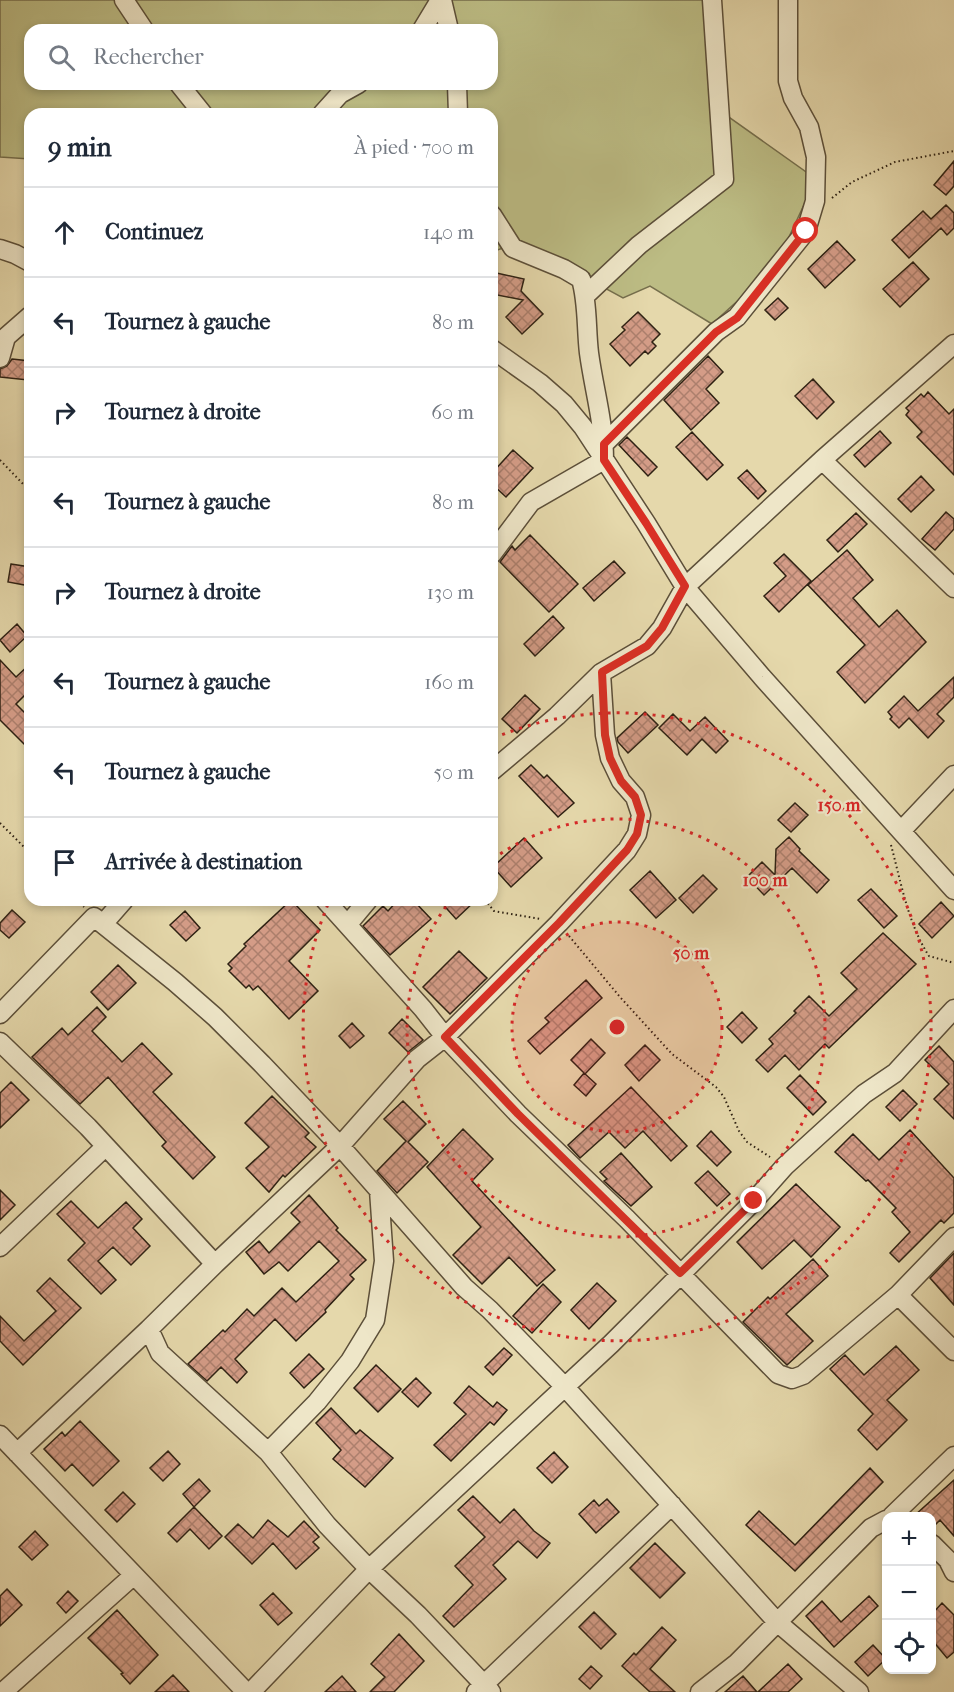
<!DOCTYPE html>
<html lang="fr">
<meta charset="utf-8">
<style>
body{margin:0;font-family:"IM FELL French Canon",serif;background:#f2f2f3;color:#1f2937}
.controls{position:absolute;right:18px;bottom:18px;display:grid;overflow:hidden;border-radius:12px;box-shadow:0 3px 9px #0003}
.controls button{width:54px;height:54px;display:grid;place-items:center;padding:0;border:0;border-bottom:2px solid #e0e1e3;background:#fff;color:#1f2937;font:30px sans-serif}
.stop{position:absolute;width:18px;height:18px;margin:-14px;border:4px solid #d93025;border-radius:50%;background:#fff}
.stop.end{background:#d93025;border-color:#fff;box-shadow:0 2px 6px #0008}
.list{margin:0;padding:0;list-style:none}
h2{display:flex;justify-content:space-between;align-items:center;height:78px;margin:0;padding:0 24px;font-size:26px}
h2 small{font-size:20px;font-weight:400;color:#747a83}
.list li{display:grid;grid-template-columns:39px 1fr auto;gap:18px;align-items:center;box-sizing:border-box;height:90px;padding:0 24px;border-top:2px solid #e0e1e3}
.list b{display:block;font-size:22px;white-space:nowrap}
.list em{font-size:20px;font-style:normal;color:#747a83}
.icon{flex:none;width:33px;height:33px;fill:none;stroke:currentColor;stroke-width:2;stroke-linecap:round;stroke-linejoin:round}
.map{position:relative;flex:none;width:954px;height:1692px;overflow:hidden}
.search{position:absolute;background:#fff;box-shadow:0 3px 9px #0003;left:24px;top:24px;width:474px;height:66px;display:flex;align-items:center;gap:15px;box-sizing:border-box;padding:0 21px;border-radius:18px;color:#747a83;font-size:22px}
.panel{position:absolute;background:#fff;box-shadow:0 3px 9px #0003;left:24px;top:108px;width:474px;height:798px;border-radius:18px}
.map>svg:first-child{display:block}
.green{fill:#bcbc84;stroke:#756e4c;stroke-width:1.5;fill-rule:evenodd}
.building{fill:url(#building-cross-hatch);stroke:#2e2113;stroke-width:1.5}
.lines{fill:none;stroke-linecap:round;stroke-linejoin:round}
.minor-casing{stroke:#5c4f39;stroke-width:21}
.path{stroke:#2e2113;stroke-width:2;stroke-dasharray:1.5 3;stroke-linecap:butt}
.minor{stroke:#eee6c8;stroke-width:18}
.route{stroke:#d93025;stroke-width:8}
.ring{fill:none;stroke:#d62828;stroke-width:3;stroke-dasharray:3 6}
.centre{fill:#d62828;stroke:#eee6c8;stroke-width:3}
.ring-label{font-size:18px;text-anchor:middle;font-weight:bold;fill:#d62828;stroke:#eee6c8;stroke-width:4.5;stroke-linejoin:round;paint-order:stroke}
</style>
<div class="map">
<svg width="954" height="1692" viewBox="0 0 954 1692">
<defs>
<pattern id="building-cross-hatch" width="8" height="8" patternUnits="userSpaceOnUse" patternTransform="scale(1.5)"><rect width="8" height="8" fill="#d49c87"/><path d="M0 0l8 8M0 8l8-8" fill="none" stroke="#ac7f6d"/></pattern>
</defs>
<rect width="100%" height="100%" fill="#e5d8ab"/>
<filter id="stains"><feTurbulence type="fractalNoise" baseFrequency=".00333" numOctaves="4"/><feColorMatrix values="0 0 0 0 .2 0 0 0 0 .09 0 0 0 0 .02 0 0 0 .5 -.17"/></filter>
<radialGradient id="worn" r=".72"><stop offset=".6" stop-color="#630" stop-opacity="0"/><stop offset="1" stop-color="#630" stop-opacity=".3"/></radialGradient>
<path class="green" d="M0,0H712V105L816,179L775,267L712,324L650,286L623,298L520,242L492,252V114H30V159L0,157ZM30,30H492V84H30Z"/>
<path class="building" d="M954,161V186L946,195L934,185Z
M946,205L954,213V228L947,235L941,228L909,258L892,240L923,211L931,219Z
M837,241L855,260L825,288L808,269Z
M913,262L929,279L900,307L883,289Z
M492,272L524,279L521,291L543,314L522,334L506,317L523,300L492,294Z
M778,298L788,308L775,320L765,310Z
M638,312L660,334L652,342L656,346L648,354L645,351L630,366L610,344L625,330L622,327Z
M708,356L723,372L706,389L719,403L691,430L664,400Z
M12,359L30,361L28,380L0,377V369L7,366Z
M813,379L834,402L817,419L795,396Z
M928,392L949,414L954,409V475L917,437L922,432L906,415L909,411L906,408L921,394L924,397Z
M880,431L891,443L865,467L854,455Z
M692,432L723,465L707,480L676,447Z
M627,437L657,467L648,476L619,445Z
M513,450L533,468L506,497L492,484V473Z
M747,470L766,491L758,499L738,478Z
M921,476L934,490L911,512L898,499Z
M946,512L954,519V529L935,550L922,539Z
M856,513L867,524L838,552L827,540Z
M530,535L578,584L549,612L500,562L512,546L515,550Z
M847,550L873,580L853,598L879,627L897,610L926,642L865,703L837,672L865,645L808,585Z
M784,554L811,581L779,612L764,596L786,576L774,563Z
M614,561L625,573L594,601L583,588Z
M11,564L30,567V586L8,582Z
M553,616L564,628L535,656L524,644Z
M17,624L27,636L10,652L0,640Z
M0,660L16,677L30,664V690L16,704L30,718V750L0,720Z
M954,677V697L937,714L944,721L928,738L909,718L899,728L890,719L892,717L888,712L904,696L918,711Z
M525,695L540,709L517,733L502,719Z
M645,712L658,725L628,753L618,742L617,738Z
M673,714L690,731L705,717L728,741L716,753L702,739L687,755L659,728Z
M531,765L544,778L547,775L574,803L558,817L519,776Z
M795,803L808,815L791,832L778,820Z
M789,837L800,849L799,851L829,880L817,893L792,868L764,895L747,877L762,862L775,875L776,849Z
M524,838L542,858L511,887L493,867Z
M650,871L676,900L656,918L630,890Z
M703,875L717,889L693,913L679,898Z
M871,889L897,916L884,928L858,900Z
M291,900L320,930L289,961L318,991L289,1019L258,986L253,990L249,985L246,988L229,971L232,968L228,964L246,946L244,944Z
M398,900H413L431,919L390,955L363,926L383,906L388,911Z
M439,900H476L456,919Z
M941,902L954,916L932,938L919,924Z
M12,910L25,922L9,938L0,930V923Z
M185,911L200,928L186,941L170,925Z
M883,933L916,964L829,1048L825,1044L799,1070L785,1055L768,1072L756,1060L773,1044L769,1039L796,1013L794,1011L809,996L829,1016L857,989L841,973Z
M459,951L487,978L450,1014L423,987Z
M118,965L136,983L108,1010L91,992Z
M586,980L602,998L540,1054L528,1041L549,1022L545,1018Z
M97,1007L106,1017L92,1031L122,1062L142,1043L172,1074L153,1092L215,1157L193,1179L162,1146L166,1142L108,1077L80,1104L32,1057L62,1028L68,1035Z
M742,1012L757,1028L742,1043L727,1027Z
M402,1019L423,1040L408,1052L389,1033Z
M352,1023L364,1036L350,1048L339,1036Z
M591,1039L605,1053L585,1074L571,1060Z
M645,1045L660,1060L639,1081L625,1065Z
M939,1046L954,1062V1119L934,1099L949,1084L925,1060Z
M584,1073L596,1084L586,1096L574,1085Z
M800,1075L826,1102L813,1115L787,1088Z
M11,1082L29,1100L0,1128V1093Z
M631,1087L687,1146L671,1161L643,1131L625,1148L609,1132L580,1158L568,1145Z
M903,1090L917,1104L900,1121L886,1107Z
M272,1096L309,1133L305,1137L316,1147L285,1177L283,1175L269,1192L246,1168L269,1147L245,1123Z
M403,1101L426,1124L408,1142L428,1162L397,1193L377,1171L406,1141L384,1119Z
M463,1129L493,1159L472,1181L555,1270L537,1286L509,1257L482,1284L453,1255L481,1227L427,1167Z
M910,1130L954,1178V1213L944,1223L941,1220L899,1262L890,1253L910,1232L892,1212L896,1208L868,1180L866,1181L835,1152L853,1134L879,1160Z
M711,1131L731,1152L717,1166L697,1146Z
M621,1153L652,1187L631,1206L604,1181L607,1179L600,1172Z
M708,1171L730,1194L717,1206L695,1183Z
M796,1184L840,1227L811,1257L794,1240L762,1269L737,1242Z
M0,1190L15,1205L0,1220Z
M309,1195L338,1228L336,1230L366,1260L350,1275L354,1279L325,1310L326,1312L296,1341L275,1319L235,1359L247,1372L237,1383L221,1367L207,1381L188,1364L223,1330L225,1332L247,1309L254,1316L282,1288L296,1302L339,1261L319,1241L288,1271L279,1262L264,1274L246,1252L259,1241L269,1253L300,1222L291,1213Z
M71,1201L98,1228L126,1202L142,1219L133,1228L150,1246L131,1265L113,1247L98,1261L116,1280L101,1294L68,1260L85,1243L57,1214Z
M954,1253V1305L930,1278Z
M813,1259L828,1276L786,1314L813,1341L787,1365L743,1322L768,1297L770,1299Z
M50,1278L81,1308L23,1365L0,1341V1316L24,1341L56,1311L37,1291Z
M597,1283L616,1301L589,1329L571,1310Z
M543,1284L561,1302L532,1333L513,1316Z
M896,1346L919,1370L887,1400L907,1420L877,1450L858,1430L873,1414L830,1369L845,1355L864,1375Z
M504,1348L512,1355L493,1375L485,1367Z
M309,1354L324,1369L304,1388L290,1373Z
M376,1365L401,1389L378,1412L354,1388Z
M416,1378L431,1393L418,1407L402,1392Z
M469,1386L493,1407L497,1402L507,1410L494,1425L490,1422L451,1461L434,1445L466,1414L454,1403Z
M331,1408L356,1434L360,1430L393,1458L365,1487L333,1459L341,1450L316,1423Z
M80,1421L119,1461L93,1486L72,1464L65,1471L44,1449L62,1432L65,1436Z
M168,1451L180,1464L163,1481L150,1468Z
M554,1452L568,1467L552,1483L537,1468Z
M870,1468L883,1482L795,1571L746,1525L759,1511L795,1545Z
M199,1479L210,1491L194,1507L183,1494Z
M954,1480V1536L940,1520L932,1528V1516H914Z
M123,1492L135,1504L117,1522L105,1510Z
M473,1496L500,1523L514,1509L534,1531L550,1543L537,1558L518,1541L493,1565L506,1579L454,1627L443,1616L473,1585L455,1566L485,1537L458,1510Z
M607,1499L619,1512L596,1533L579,1514L594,1500L599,1506Z
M194,1507L222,1536L209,1549L190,1529L177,1542L168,1533Z
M268,1520L288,1537L304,1521L319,1537L313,1542L319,1548L296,1569L273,1543L252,1564L225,1537L238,1524L253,1538Z
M35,1531L48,1545L32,1560L19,1547Z
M655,1543L685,1573L660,1598L630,1568Z
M7,1589L22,1605L0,1626V1596Z
M68,1591L78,1601L66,1613L57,1603Z
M273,1593L292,1613L278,1625L260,1605Z
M869,1596L878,1606L834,1647L806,1616L822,1601L841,1622Z
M942,1603L954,1615V1652L947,1658L932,1640V1614Z
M117,1610L158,1655L130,1684L121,1674L123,1673L88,1638Z
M594,1612L616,1634L601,1649L579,1627Z
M662,1627L676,1640L650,1669L675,1692H650L622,1666L634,1653L636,1655Z
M399,1634L424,1661L394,1692H370L385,1677L371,1664Z
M873,1645L886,1659L868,1676L855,1662Z
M788,1664L802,1679L788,1692H758Z
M591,1666L602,1676L590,1689L579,1679Z
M173,1675L189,1692H155Z
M342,1676L356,1692H325Z
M743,1676L757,1692H725L735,1683Z"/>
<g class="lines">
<defs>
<path id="minor" d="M124,0L144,30
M442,0L449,30
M422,30L440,0
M179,84L203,114
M457,84L458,114
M322,114L340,94L358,84
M492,215L513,248L564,269L581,279C588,303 586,328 589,353C594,390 604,422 604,460L531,502L492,554
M0,249L15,254L30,262
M586,295L639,245L724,179L712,0
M492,349L540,383L564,404L583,427L646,523L685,587L762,677L954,890
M0,358L6,337L30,316
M604,444L716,332L737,317L806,231L815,201L816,157L809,127L793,98L788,81V0
M822,460L954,588
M492,771L557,716L601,673L647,646L662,628L685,587L822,460L954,344
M902,830L954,775
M325,900L423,1009L445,1037L518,1114L627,1219L778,1374L792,1379L803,1375L898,1295L954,1237
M103,924L124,900
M348,924L368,900
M0,1014L94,917L175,982L215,1017L262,1064L340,1146L464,1287L490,1310L565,1387L777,1622L859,1692
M0,1042L88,1127L215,1264L149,1329L160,1353L268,1452L327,1525L369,1569L418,1615L491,1692
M0,1247L105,1147
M215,1264L340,1146L417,1059L445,1037L559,923L627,850L637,834L641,815L635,797L621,781L610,758L605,735L601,673
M898,1295L954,1351
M0,1435L246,1692
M268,1452L317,1402L350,1361L375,1320L384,1261L379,1190
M17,1453L149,1329
M892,1516L954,1456
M932,1544L948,1560L954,1572
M3,1692L134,1575
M251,1692L369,1569L611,1344L754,1201L785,1166L864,1094L895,1073L954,1009
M476,1692L672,1505
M700,1692L737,1663L871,1528L886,1520"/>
</defs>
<use href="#minor" class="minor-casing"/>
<path class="path" d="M832,198L852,182L895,162L954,151
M0,460L24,485L30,489
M0,823L30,853
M891,845C901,882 908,924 929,956L954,963
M77,900L84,907
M485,900L494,911L540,919
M569,936L620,997L672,1054L716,1087L724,1097L739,1131L747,1142L770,1157"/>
<use href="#minor" class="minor"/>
</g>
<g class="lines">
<path class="route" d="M754,1201L680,1273L518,1114L445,1037L559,923L627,850L637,834L641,815L635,797L621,781L610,758L605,735L602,672L647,646L662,628L685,586L646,523L604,460V444L716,332L737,318L806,231"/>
</g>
<circle cx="617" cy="1027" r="105" fill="#d62828" fill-opacity=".12"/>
<g class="ring">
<circle cx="617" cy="1027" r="105"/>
<path d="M493 859A209 209 0 1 1 450 901"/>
<path d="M494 738A314 314 0 1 1 329 902"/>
</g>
<circle cx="617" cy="1027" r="9" class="centre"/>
<g class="ring-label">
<text x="839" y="811">150 m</text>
<text x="765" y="886">100 m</text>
<text x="691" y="959">50 m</text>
</g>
<rect width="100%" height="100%" filter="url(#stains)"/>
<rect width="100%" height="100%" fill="url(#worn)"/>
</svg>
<div class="controls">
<button>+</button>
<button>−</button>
<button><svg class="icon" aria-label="locate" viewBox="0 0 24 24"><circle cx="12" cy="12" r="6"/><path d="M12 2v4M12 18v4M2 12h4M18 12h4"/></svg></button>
</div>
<div class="stop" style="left:806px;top:231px"></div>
<div class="stop end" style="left:754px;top:1201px"></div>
<div class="search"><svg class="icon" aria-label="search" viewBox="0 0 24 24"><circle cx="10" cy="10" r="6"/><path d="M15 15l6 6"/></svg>Rechercher</div>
<section class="panel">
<h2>9 min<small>À pied · 700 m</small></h2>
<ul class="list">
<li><svg class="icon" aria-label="ahead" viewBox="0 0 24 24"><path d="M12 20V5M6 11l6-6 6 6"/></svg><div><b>Continuez</b></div><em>140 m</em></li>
<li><svg class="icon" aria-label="left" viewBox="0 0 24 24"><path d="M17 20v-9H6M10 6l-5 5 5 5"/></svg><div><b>Tournez à gauche</b></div><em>80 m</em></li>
<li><svg class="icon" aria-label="right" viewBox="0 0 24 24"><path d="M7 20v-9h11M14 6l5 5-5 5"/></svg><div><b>Tournez à droite</b></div><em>60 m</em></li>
<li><svg class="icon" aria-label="left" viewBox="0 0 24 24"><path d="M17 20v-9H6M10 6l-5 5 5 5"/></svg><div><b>Tournez à gauche</b></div><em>80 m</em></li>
<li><svg class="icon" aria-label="right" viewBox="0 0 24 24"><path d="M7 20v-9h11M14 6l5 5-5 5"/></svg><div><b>Tournez à droite</b></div><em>130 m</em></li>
<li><svg class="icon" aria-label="left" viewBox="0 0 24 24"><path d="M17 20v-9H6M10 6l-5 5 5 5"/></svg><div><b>Tournez à gauche</b></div><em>160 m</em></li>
<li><svg class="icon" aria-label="left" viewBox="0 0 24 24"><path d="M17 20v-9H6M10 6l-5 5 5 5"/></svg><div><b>Tournez à gauche</b></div><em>50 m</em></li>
<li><svg class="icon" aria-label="arrive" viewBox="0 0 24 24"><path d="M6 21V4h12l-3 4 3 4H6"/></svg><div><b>Arrivée à destination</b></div></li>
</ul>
</section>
</div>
